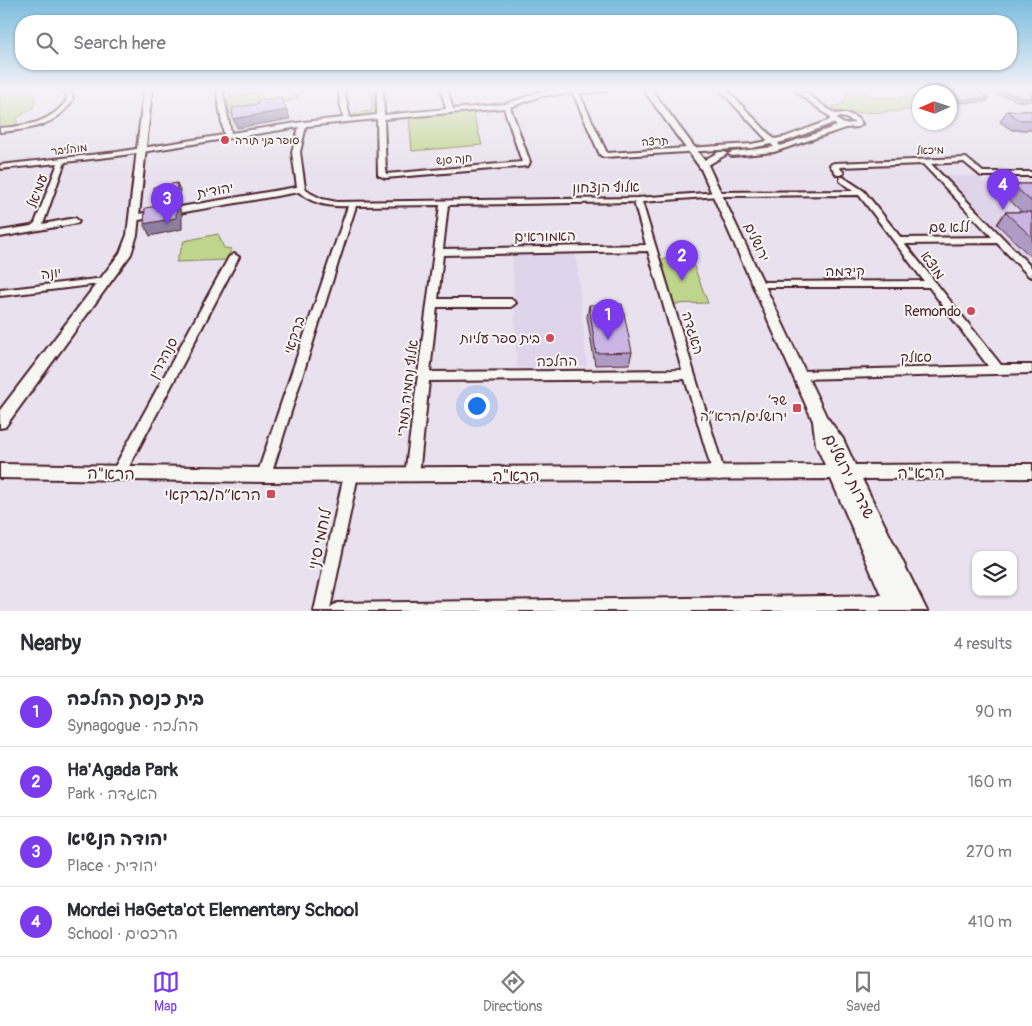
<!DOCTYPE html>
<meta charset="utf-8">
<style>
body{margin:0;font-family:Pangolin,"Playpen Sans Hebrew",sans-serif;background:#f7f7f7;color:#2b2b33}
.controls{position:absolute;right:15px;bottom:15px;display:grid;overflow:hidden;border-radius:10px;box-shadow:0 1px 4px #0004}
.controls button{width:45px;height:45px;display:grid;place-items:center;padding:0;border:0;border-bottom:1px solid #e1e1e2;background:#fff;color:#2b2b33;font:25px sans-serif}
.compass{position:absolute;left:912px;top:85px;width:45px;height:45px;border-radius:50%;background:#fff;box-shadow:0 1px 4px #0004;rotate:267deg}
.you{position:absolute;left:476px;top:405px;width:18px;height:18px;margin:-12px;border:4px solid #fff;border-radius:50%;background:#1a73e8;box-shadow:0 0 0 8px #1a73e833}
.badge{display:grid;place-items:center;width:32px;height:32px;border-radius:50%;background:#7c3aed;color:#fff;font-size:16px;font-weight:700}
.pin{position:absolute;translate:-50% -41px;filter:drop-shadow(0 1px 2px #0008)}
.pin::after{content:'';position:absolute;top:26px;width:18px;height:15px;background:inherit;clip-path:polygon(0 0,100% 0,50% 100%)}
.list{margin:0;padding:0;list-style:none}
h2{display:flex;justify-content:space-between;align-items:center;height:65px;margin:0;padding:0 20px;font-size:21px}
h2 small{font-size:16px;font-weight:400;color:#7c7c81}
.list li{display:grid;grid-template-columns:32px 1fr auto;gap:15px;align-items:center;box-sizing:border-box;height:70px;padding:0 20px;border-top:1px solid #e1e1e2}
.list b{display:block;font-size:19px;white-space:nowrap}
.list p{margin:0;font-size:16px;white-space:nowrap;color:#7c7c81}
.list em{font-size:16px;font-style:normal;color:#7c7c81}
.icon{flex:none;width:28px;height:28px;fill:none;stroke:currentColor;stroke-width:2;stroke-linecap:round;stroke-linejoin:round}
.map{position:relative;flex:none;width:1032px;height:611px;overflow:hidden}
.search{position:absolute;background:#fff;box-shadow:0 1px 4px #0004;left:15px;right:15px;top:15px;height:55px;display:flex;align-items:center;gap:12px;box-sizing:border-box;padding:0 18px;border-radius:20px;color:#7c7c81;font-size:19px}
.sheet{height:345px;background:#fff}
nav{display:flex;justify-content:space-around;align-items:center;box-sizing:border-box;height:70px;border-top:1px solid #e1e1e2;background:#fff;font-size:14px;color:#7c7c81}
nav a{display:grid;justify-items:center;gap:2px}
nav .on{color:#7c3aed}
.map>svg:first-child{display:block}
.built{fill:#e0d4eb}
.green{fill:#bfd58b;stroke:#847a5b}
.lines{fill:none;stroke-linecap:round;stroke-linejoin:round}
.minor-casing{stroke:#4a1f2b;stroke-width:4}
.tertiary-casing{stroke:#4a1f2b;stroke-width:4}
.minor{fill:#f6f6f2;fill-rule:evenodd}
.tertiary{fill:#f6f6f2;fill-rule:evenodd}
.wall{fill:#ae9cc5;stroke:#4a1f2b}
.shaded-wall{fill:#8d7fa0;stroke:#4a1f2b}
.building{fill:#cab5e5;stroke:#4a1f2b}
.poi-dot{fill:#d1495b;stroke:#f6f6f2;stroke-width:2}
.labels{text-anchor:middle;stroke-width:4;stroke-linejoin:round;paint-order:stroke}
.far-poi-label{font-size:11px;fill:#4a1f2b;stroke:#f6f6f2;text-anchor:start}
.far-street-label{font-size:11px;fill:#4a1f2b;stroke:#f6f6f2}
.street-label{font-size:14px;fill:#4a1f2b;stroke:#f6f6f2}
.poi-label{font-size:14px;fill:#4a1f2b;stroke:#f6f6f2;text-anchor:end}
.near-street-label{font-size:16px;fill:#4a1f2b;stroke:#f6f6f2}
.near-poi-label{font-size:16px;fill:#4a1f2b;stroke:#f6f6f2;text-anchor:end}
</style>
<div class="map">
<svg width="1032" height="611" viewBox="0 0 1032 611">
<rect width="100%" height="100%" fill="#e9e2ee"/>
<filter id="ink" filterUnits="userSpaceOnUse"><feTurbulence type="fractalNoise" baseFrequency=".02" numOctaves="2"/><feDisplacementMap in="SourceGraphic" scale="10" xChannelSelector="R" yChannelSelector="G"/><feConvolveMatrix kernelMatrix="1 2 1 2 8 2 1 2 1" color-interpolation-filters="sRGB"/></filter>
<g filter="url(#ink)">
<path class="built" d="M942,176H977L998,193H1032V258H1021Z
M512,253L576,254L587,366L517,368Z"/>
<path class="green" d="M0,89H28L35,94L34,107L17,118V125L0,128Z
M371,89H378L379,115L354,118L355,113L372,111Z
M918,89H930L928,92H920L919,109C903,110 839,118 829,108L843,104L848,91L862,90L875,98L915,97Z
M260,92L264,101L297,95L298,99L266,105L267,108L230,114L227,97Z
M473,112L482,145L412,151L409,117Z
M218,234L224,248L232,249L226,260L176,262L184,241Z
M657,259H691L708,303L671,304Z"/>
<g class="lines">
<defs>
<path id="minor" d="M62,89H68L72,94L73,100C55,127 30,129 0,132V128C26,126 51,123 67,100L66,94Z
M219,89H225L223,93L231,133L303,122L343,118L338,89H344L350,118L377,115V89H383L384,115L446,109L441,89H447L453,109L505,104L540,92L575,89H608L605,91L579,93L607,153L751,144L768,141L719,89H726L774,139L785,137L830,120V117L793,89H800L835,114C844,112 858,115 862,124L858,127L845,128L774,152L732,156L728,154L732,152L774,147L771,144L751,148L604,157L600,155L573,93L541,96L510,107L530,162L528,166L385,178L378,175L377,119L306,126L300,152L305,188L310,193L322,199L337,202L637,198L718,192L853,191L840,181V177H843L864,191L901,238L992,237L923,164L839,167L844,173L840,175H837L830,165L834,163L966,158L983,172H1032V176H981L964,162L931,164L1032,268V277L1029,276L997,243L905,244L1001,365H1032V373L800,379L796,378L794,375L796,372L800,371L988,366L929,287H757L755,285L757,283L760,282L924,281L859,195L718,196L642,202L725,474L724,478L719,480L714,478L713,474L685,379L429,381L419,475L417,479L412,481L407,479L405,475L440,205L356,206L271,475L269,479L264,481L259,479L257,475L348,206C331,207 312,204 299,192L133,221L129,218L133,215L297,187L292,152L299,127L117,156L65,162L43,224L75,218L79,221L78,223L0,237V231L31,226L35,223L58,163L0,169V165L117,152L224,135L217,93ZM504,108L522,162L386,174L384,119ZM840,117L846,118L855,123L844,124L836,119ZM833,123L837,126L780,146L778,143L789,140ZM634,202L646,245L443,249L448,205ZM648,251L682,370L430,372L437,307H511L516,303L511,299H438L443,255Z
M234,254L239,257L123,478L118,480L113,478L112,474L113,470L229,257Z
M105,278L108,279L110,281L108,283L0,296V290Z
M351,469L356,471L358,475L330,609L332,606L337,603L895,595L900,598L903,603L900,608L895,611H314L344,475L346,471Z"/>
<path id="tertiary" d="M144,89H152L137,235L131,254L5,427L0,428V410L120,253L127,235Z
M643,89H651L704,160L719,152H725L727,154L708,165L826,416L843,439L855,465L1032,464V478L862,479L927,611H888L831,479L264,482L0,478V464L264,468L825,465L816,445L813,421L701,169Z"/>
</defs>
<use href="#minor" class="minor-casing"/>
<use href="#tertiary" class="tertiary-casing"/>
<use href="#minor" class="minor"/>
<use href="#tertiary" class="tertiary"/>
</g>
<path class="wall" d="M936,89H1032V101H1017L1012,98L975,89L989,99L987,102L950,103V92Z
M1007,111H1032V130H1012L1000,122Z
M1012,184H1032V213H1031L1032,214V255H1029L997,224L1005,212H1022L1004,195Z
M589,305L632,352L629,364L595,365L587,317Z"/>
<path class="shaded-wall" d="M287,110L290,119L237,128L233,119Z
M177,183L180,190V205H178L182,214V229L150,236L144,224L157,209L153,201Z"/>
<path class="building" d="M936,89H975L989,99L950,100V92H934Z
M991,89H1032V98H1020L1015,95Z
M280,97L287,110L233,119L232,108L258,104L257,101Z
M1007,111H1032V120H1019Z
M177,183L176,198L153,201L154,187Z
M1012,184H1032V202Z
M177,203L176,218L144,224L145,208Z
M1005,212H1030L1032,214V237Z
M622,304L632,352L596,353L589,305Z"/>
</g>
<linearGradient id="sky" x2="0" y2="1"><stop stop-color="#7abcdd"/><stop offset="0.51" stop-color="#f5f2f7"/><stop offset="1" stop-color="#f5f2f7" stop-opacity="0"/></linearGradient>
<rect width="1032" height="175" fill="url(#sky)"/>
<g class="poi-dot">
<circle cx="225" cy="140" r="5"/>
<circle cx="971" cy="311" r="5"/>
<circle cx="550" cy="338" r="5"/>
<rect x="792" y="403" width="10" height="10" rx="2.5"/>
<rect x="266" y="489" width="10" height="10" rx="2.5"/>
</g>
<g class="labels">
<g class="far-poi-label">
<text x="235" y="144">סופר בני תורה</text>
</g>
<g class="far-street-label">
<text transform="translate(655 141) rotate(-4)" y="4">תרצה</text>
<text transform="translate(69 149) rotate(-7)" y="4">מוהליבר</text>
<text transform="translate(930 150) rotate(-2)" y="4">מיכאל</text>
<text transform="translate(454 159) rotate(-5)" y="4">חנה סנש</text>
</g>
<g class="street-label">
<text transform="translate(606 187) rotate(-1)" y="5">אלוף הנצחון</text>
<text transform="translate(215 190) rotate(-10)" y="5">יהודית</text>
<text transform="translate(37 191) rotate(-70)" y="5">עמיאל</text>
<text transform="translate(949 227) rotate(-1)" y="5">ללא שם</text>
<text transform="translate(545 236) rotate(-1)" y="5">האמוראים</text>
<text transform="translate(757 242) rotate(65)" y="5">ירושלים</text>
<text transform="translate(933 265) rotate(54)" y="5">מוצא</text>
<text x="845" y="276">קידמה</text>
<text transform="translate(51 273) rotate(-7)" y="5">יונה</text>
<text transform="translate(693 333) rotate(73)" y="5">האגדה</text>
<text transform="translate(294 335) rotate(-72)" y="5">ברקאי</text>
<text transform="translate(916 357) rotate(-1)" y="5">סאלק</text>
<text transform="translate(163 358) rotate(-62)" y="5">סנהדרין</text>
<text transform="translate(557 361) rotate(-1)" y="5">ההלכה</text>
<text transform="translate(407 388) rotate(-83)" y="5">אלוף נחמיה תמרי</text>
</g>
<g class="poi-label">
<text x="961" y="316">Remondo</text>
<text x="540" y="343">בית ספר עליות</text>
<text x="787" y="405">שד׳<tspan x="787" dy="16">ירושלים/הרא״ה</tspan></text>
</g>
<g class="near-street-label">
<text transform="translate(921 472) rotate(-1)" y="6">הרא"ה</text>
<text transform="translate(111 473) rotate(1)" y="6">הרא"ה</text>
<text x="516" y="481">הרא"ה</text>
<text transform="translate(850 476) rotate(63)" y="6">שדרות ירושלים</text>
<text transform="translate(319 539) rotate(-78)" y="6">לוחמי סיני</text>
</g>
<g class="near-poi-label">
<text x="261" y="500">הרא״ה/ברקאי</text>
</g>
</g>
</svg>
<div class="controls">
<button><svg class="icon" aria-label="layers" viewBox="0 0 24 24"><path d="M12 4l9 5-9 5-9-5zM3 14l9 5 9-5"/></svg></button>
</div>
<svg class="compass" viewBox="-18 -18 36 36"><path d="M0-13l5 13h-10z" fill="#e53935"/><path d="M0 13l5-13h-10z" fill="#7c7c81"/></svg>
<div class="you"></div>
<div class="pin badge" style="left:608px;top:340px">1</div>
<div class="pin badge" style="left:682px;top:281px">2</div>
<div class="pin badge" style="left:167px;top:224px">3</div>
<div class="pin badge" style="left:1003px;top:210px">4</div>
<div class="search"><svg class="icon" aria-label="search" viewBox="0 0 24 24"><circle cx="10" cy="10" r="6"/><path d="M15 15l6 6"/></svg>Search here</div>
</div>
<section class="sheet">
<h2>Nearby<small>4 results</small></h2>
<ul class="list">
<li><span class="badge">1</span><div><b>בית כנסת ההלכה</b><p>Synagogue · ההלכה</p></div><em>90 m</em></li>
<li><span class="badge">2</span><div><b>Ha'Agada Park</b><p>Park · האגדה</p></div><em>160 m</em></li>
<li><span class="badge">3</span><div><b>יהודה הנשיא</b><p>Place · יהודית</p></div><em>270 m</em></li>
<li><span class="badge">4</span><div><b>Mordei HaGeta'ot Elementary School</b><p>School · הרכסים</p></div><em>410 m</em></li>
</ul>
</section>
<nav>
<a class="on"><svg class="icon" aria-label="map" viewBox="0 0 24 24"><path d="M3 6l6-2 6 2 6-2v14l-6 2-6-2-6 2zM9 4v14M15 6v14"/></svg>Map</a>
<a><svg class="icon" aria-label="directions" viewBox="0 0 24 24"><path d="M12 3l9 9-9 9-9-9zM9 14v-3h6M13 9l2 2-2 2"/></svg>Directions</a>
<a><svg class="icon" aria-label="saved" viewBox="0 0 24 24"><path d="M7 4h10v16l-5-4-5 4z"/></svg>Saved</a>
</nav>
